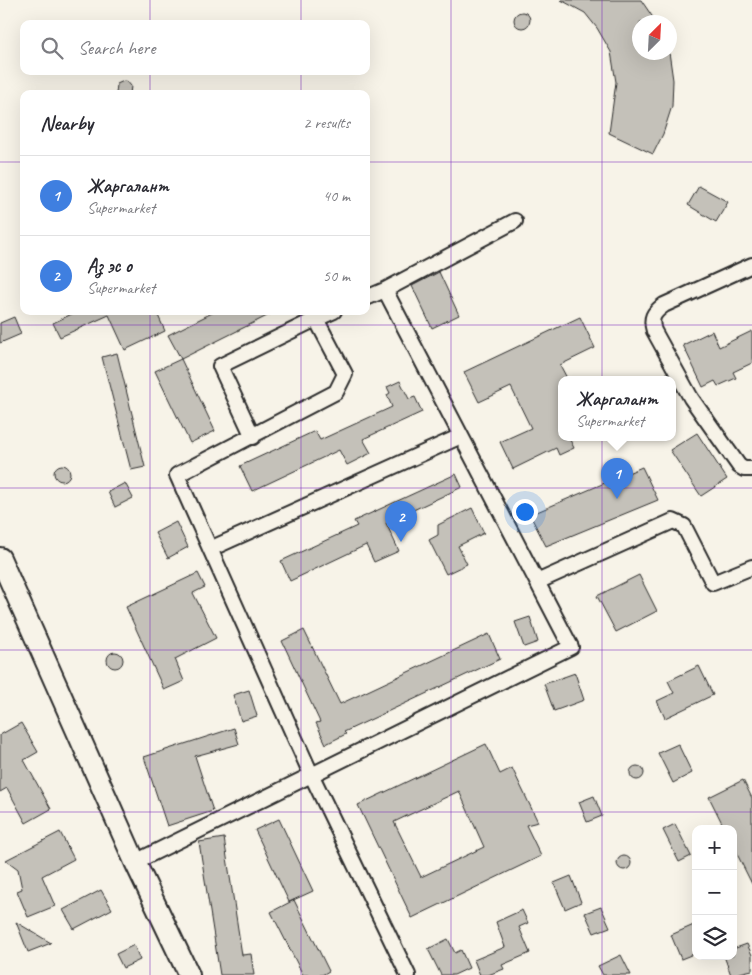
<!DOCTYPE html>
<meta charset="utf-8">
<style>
body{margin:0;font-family:Caveat,sans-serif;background:#f2f2f3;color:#2b2b33}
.controls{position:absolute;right:15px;bottom:15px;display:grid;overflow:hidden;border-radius:10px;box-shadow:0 5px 20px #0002}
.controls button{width:45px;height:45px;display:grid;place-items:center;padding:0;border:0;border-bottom:1px solid #e1e1e2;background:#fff;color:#2b2b33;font:25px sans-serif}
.compass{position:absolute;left:632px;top:15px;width:45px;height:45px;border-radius:50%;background:#fff;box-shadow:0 5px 20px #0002;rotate:24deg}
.you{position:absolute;left:524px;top:511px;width:18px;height:18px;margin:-12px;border:4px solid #fff;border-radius:50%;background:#1a73e8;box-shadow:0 0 0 8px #1a73e833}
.badge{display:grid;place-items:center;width:32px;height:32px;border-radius:50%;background:#1a73e8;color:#fff;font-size:16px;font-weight:700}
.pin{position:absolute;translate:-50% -41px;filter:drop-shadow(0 1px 2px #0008)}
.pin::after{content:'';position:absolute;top:26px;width:18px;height:15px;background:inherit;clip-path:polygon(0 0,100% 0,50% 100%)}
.popup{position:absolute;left:558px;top:376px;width:118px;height:65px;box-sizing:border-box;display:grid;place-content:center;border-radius:10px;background:#fff;filter:drop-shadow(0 1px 4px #0005);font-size:16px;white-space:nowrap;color:#7c7c81}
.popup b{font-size:19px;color:#2b2b33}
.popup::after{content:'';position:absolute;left:50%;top:100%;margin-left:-10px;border:10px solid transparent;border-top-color:#fff}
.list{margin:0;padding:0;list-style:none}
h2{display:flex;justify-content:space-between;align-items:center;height:65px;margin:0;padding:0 20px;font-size:21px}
h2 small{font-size:16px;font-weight:400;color:#7c7c81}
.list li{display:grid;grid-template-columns:32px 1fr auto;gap:15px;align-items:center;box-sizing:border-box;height:80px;padding:0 20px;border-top:1px solid #e1e1e2}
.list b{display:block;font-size:19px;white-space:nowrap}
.list p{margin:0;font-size:16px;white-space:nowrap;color:#7c7c81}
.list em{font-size:16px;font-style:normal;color:#7c7c81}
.icon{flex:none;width:28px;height:28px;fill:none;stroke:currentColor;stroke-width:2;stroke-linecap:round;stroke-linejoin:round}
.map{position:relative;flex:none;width:752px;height:975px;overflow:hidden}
.search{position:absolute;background:#fff;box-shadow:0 5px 20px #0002;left:20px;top:20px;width:350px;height:55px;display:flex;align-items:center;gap:12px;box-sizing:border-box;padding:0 18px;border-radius:10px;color:#7c7c81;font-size:19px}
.panel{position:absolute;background:#fff;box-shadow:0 5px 20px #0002;left:20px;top:90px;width:350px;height:225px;border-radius:10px}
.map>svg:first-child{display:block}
.building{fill:#c4c1b9;stroke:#2b2b2b;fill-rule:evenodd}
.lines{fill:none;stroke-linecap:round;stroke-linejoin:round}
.street-casing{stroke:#2b2b2b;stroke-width:18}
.secondary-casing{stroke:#2b2b2b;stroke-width:24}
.street{stroke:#f7f3e8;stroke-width:14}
.secondary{stroke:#f7f3e8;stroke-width:20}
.grid{fill:none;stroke:#7b2cbf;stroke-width:1;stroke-opacity:0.55}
</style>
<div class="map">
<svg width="752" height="975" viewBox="0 0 752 975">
<rect width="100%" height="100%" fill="#f7f3e8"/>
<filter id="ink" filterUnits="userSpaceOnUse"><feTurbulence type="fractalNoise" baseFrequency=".02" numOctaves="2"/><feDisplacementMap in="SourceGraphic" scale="10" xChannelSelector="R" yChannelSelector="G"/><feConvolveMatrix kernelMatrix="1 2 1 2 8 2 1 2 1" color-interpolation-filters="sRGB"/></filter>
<g filter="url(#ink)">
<path class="building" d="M561,0H641L656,22H640V52H669L673,80L672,106L663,134L653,154L609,133L616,82L611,52L597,28L585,13Z
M514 20a8 8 0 1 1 16 0a8 8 0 1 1-16 0Z
M126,80L131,86L130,94H116L117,84Z
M699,186L728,202L716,222L688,205Z
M439,272L459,315L432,328L412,286Z
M78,311H156L165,331L125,350L109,315L60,337L53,323Z
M216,311H277L181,359L168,335Z
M14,317L21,334L0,343V323Z
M580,317L595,348L560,365L568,380H562V438H569L574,448L559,455L556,448L513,469L500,442L531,428L511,387L479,402L464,372Z
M712,331L719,347L752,331V363L733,372L736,378L718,386L715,381L703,387L683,345Z
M117,353L145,467L131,470L102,357Z
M181,359L215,431L190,443L155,371Z
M400,381L409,399L415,397L422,412L363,439L371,453L347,465L339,450L252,491L240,466L315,431L320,440L392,407L387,395L390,393L387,387Z
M697,433L727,479L701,496L670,450Z
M54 473a8 8 0 1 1 16 0a8 8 0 1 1-16 0Z
M642,467L658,500L546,546L530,515Z
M456,474L462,487L386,523L399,551L374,562L366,545L290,581L281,561L357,526L354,521Z
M125,483L133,498L115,507L108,492Z
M472,508L484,533L458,546L467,564L446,574L429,540L438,535V525Z
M176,522L188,547L168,558L155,533Z
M198,573L205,587L193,593L216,638L175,659L184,681L164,690L126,607Z
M639,575L657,611L616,632L597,596Z
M530,617L538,642L524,647L515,622Z
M304,630L340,704L489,634L500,659L344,732L346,734L326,744L316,723L320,722L282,641Z
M107 660a8 8 0 1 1 16 0a8 8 0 1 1-16 0Z
M699,666L713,695L665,718L657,701L674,693L668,681Z
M575,673L584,700L554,711L544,684Z
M249,690L257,716L241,721L233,695Z
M21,723L38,752L24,760L51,809L26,823L7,788L0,792V735Z
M234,728L239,744L195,756L213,811L167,826L144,757Z
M486,744L500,774L512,768L538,822L526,825L541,856L412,918L358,805ZM459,791L484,847L421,877L394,822Z
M678,744L692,773L673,783L658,753Z
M630 773a7 7 0 1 1 14 0a7 7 0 1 1-14 0Z
M743,780L752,798V884L733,846V829H725L709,797Z
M594,796L602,816L587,822L579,802Z
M279,819L313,891L289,902L255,830Z
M675,824L691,856L679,862L663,830Z
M60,832L74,859L42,876L55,906L28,917L17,891L22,889L18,869L6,860Z
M224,838L242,955L251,954L254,975H220L199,842Z
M617 863a7 7 0 1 1 14 0a7 7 0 1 1-14 0Z
M571,876L581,902L565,909L554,883Z
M101,890L112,909L74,929L63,910Z
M294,900L329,971L322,975H303L271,912Z
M601,907L610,927L594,933L585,913Z
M522,910L528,923L519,927L530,953L502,965L504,969L488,975H480L474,960L505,947L496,922Z
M16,922L51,943L28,952Z
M696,924V953L681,959L671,935Z
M448,939L455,953L461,950L469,968L454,975H441L428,949Z
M747,944L752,955V970L731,975L724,956H733V949Z
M134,945L140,960L123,968L116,954Z
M621,955L631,975H603L598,966Z"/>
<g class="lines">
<defs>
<path id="street" d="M752,265L664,305C653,313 650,318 654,331L691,398L739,466L744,469H752
M385,290L515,221
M334,311L316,319L345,374L336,392L177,475L311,774L408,975
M253,437L220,366L316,319
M210,549L461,436
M537,582L673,521L684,526L713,583L752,567
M135,862L571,647L385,290L366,298"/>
<path id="secondary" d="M0,558L135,862L189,975"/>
</defs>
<use href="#street" class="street-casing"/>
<use href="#secondary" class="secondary-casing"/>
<use href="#street" class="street"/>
<use href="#secondary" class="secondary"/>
</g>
</g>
<path class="grid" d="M150,0V24M301,0V24M451,0V975M602,0V975M150,71V94M301,71V94M0,162H24M366,162H752M150,311V975M301,311V975M0,325H752M0,488H752M0,650H752M0,812H752"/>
</svg>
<div class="controls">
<button>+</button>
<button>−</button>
<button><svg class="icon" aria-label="layers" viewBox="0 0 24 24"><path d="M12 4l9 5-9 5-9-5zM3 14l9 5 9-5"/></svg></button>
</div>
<svg class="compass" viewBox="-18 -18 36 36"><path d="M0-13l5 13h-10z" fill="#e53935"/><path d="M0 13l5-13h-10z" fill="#7c7c81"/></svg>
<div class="you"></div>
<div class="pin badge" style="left:617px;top:499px;background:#3f7fe0">1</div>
<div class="popup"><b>Жаргалант</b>Supermarket</div>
<div class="pin badge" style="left:401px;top:542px;background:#3f7fe0">2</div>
<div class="search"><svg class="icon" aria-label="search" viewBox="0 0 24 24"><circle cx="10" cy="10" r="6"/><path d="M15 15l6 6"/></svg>Search here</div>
<section class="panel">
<h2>Nearby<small>2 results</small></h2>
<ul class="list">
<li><span class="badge" style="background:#3f7fe0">1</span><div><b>Жаргалант</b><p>Supermarket</p></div><em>40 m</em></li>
<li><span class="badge" style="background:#3f7fe0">2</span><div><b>Аз эс о</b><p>Supermarket</p></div><em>50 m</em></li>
</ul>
</section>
</div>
